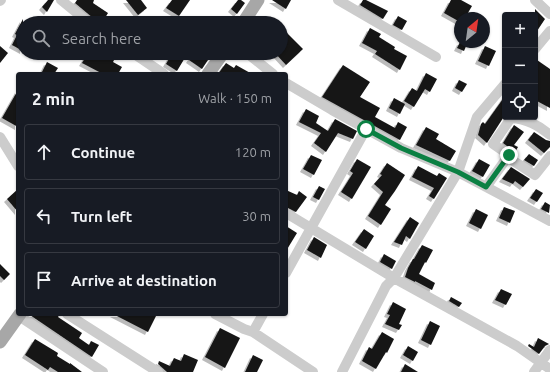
<!DOCTYPE html>
<meta charset="utf-8">
<style>
body{margin:0;font-family:Ubuntu,sans-serif;background:#20242c;color:#f1f3f6}
.controls{position:absolute;right:12px;top:12px;display:grid;overflow:hidden;border-radius:4px;box-shadow:0 1px 3px #0004}
.controls button{width:36px;height:36px;display:grid;place-items:center;padding:0;border:0;border-bottom:1px solid #363941;background:#171b24;color:#f1f3f6;font:20px sans-serif}
.compass{position:absolute;left:454px;top:12px;width:36px;height:36px;border-radius:50%;background:#171b24;box-shadow:0 1px 3px #0004;rotate:29deg}
.stop{position:absolute;width:12px;height:12px;margin:-9px;border:3px solid #0b8043;border-radius:50%;background:#fff}
.stop.end{background:#0b8043;border-color:#fff;box-shadow:0 1px 4px #0008}
.list{margin:0;padding:0;list-style:none}
h2{display:flex;justify-content:space-between;align-items:center;height:52px;margin:0;padding:0 16px;font-size:17px}
h2 small{font-size:13px;font-weight:400;color:#9ea1a6}
.list li{display:grid;grid-template-columns:26px 1fr auto;gap:12px;align-items:center;box-sizing:border-box;height:56px;margin:0 8px 8px;padding:0 8px;border:1px solid #363941;border-radius:4px}
.list b{display:block;font-size:15px;white-space:nowrap}
.list em{font-size:13px;font-style:normal;color:#9ea1a6}
.icon{flex:none;width:22px;height:22px;fill:none;stroke:currentColor;stroke-width:2;stroke-linecap:round;stroke-linejoin:round}
.map{position:relative;flex:none;width:550px;height:372px;overflow:hidden}
.search{position:absolute;background:#171b24;box-shadow:0 1px 3px #0004;left:16px;top:16px;width:272px;height:44px;display:flex;align-items:center;gap:10px;box-sizing:border-box;padding:0 14px;border-radius:22px;color:#9ea1a6;font-size:15px}
.panel{position:absolute;background:#171b24;box-shadow:0 1px 3px #0004;left:16px;top:72px;width:272px;height:244px;border-radius:4px}
.map>svg:first-child{display:block}
.building{fill:#161616;filter:url(#shadow)}
.lines{fill:none;stroke-linecap:round;stroke-linejoin:round}
.minor{stroke:#ccc;stroke-width:10}
.major{stroke:#a7a7a7;stroke-width:13}
.route{stroke:#0b8043;stroke-width:5}
</style>
<div class="map">
<svg width="550" height="372" viewBox="0 0 550 372">
<defs>
<filter id="shadow"><feDropShadow dx="-3" dy="3" stdDeviation="0" flood-color="#0004"/></filter>
</defs>
<rect width="100%" height="100%" fill="#fff"/>
<path class="building" d="M48,0H54L47,12L42,7Z
M77,0H94L93,3L108,13L102,23H95L93,18L75,3Z
M126,0H141L147,8L138,15Z
M172,0H190L179,16L166,8Z
M238,0H241L245,3L237,14L231,9Z
M272,0H291L286,9Z
M363,0H366L388,11L383,19L360,5Z
M451,0H461L472,6L465,18H460V22L444,13Z
M535,9L545,19L535,34Z
M398,16L407,21L402,30L393,25Z
M23,19V51L12,45L17,35L15,34Z
M370,28L381,34L379,37L395,47L394,49L407,56L400,70L375,54L377,51L362,43Z
M286,32L303,49L286,65L275,53H281V37Z
M460,42L467,44L464,51L457,48Z
M0,46L8,53L0,63Z
M485,46L496,51L489,66L478,61Z
M88,53H110L116,56L113,62L122,67L118,74H103L82,63Z
M163,53H180L186,56L177,71L166,64L170,57Z
M194,53H205L210,57L202,69L189,60Z
M537,60L550,69V108L535,100V63Z
M47,62L58,68L54,74H41Z
M226,63L234,68L236,65L252,74H218Z
M343,65L370,82L360,97L380,108L375,117L395,128L398,122L407,127L400,140L322,97Z
M426,73L437,79L430,92L425,89L414,107L404,101L412,88L417,91Z
M459,80L467,84L462,92L455,88Z
M18,90V127L2,118Z
M505,96V115L487,143L478,135L481,124L483,122L485,124Z
M394,98L405,104L400,114L389,108Z
M306,109L319,116L316,123L328,131L335,119L357,131L353,139L338,133L326,152L314,143L321,133L299,122Z
M514,125L524,132L514,145L518,147L515,152L503,143Z
M426,127L439,134L436,139L456,151L450,161L416,145Z
M534,132L546,140L550,141V147L544,153L528,140Z
M529,154L538,160L534,166L524,160Z
M311,155L322,160L314,175L303,169Z
M357,159L371,167L352,199L341,192L353,173L350,171Z
M479,159L490,165L483,177L472,171Z
M387,163L405,175L395,191L385,205L391,209L381,225L368,216L383,192L374,184L382,175L380,174Z
M418,166L437,176L439,173L447,178L434,199L429,196L434,188L412,177Z
M511,167L530,179L523,187L515,181L513,184L502,179Z
M319,186L325,189L319,200L313,197Z
M18,189V212L7,199Z
M536,189L543,193L537,202L530,198Z
M286,190L297,195L299,191L307,197L296,212L286,207Z
M545,202L550,205L549,213L541,209Z
M504,207L515,211L510,223L499,218Z
M476,209L488,215L481,229L469,223Z
M410,217L419,223L410,239L406,236L402,245L394,242Z
M286,226L297,233L286,251Z
M364,229L374,236L366,249L355,242Z
M314,237L327,245L321,258L307,250Z
M422,245L433,250L426,263L425,262L419,274L435,283L432,290L415,281V282L405,277L408,268L413,259H414Z
M384,254L396,261L392,269L380,262Z
M0,264L10,274L4,280L0,276Z
M501,289L512,294L506,305L495,300Z
M451,297L462,303L459,307L449,301Z
M393,302L406,309L399,324L402,325L399,330L385,324L390,315L387,314Z
M31,314H60L58,317L82,333L79,338L89,345L91,341L99,345L92,357L30,315Z
M113,314H157L148,332Z
M430,321L440,326L431,345L421,340Z
M220,328L240,338L225,368L205,357Z
M382,332L394,339L387,353L386,352L376,369L362,361L369,347L372,349Z
M538,338L549,344L545,346L539,354L528,346L529,344L534,347Z
M35,339L58,353L57,356L70,364V363L82,372H58L50,367L48,370L25,355Z
M408,346L418,352L413,361L403,355Z
M184,354L198,360L193,372H167L158,364L159,361L170,366L174,358L181,361Z
M253,355L263,360L257,372H245Z
M405,364L418,372H401Z"/>
<g class="lines">
<path class="minor" d="M61,0L89,23
M338,0L436,57
M535,0L550,14
M0,1L1,0
M535,49L550,31
M133,53L164,74
M247,53L273,74
M286,83L332,110L401,148L458,172L550,221
M550,135C538,125 527,119 511,118L493,144L509,155L512,160L535,175L550,156
M0,137L18,166
M486,187L509,155
M286,213L394,278L517,346L550,369
M286,273L366,129
M67,314L158,372
M215,314L244,329L253,332L313,372
M19,316L103,372
M253,332L263,314
M342,372L382,294L386,286L394,278L458,172L477,117L505,84
M534,372L550,350"/>
<path class="major" d="M243,23L258,0
M208,74L223,53
M0,342L20,314"/>
</g>
<g class="lines">
<path class="route" d="M366,129L401,148L458,172L486,187L509,155"/>
</g>
</svg>
<div class="controls">
<button>+</button>
<button>−</button>
<button><svg class="icon" aria-label="locate" viewBox="0 0 24 24"><circle cx="12" cy="12" r="6"/><path d="M12 2v4M12 18v4M2 12h4M18 12h4"/></svg></button>
</div>
<svg class="compass" viewBox="-18 -18 36 36"><path d="M0-13l5 13h-10z" fill="#e53935"/><path d="M0 13l5-13h-10z" fill="#9ea1a6"/></svg>
<div class="stop" style="left:366px;top:129px"></div>
<div class="stop end" style="left:509px;top:155px"></div>
<div class="search"><svg class="icon" aria-label="search" viewBox="0 0 24 24"><circle cx="10" cy="10" r="6"/><path d="M15 15l6 6"/></svg>Search here</div>
<section class="panel">
<h2>2 min<small>Walk · 150 m</small></h2>
<ul class="list">
<li><svg class="icon" aria-label="ahead" viewBox="0 0 24 24"><path d="M12 20V5M6 11l6-6 6 6"/></svg><div><b>Continue</b></div><em>120 m</em></li>
<li><svg class="icon" aria-label="left" viewBox="0 0 24 24"><path d="M17 20v-9H6M10 6l-5 5 5 5"/></svg><div><b>Turn left</b></div><em>30 m</em></li>
<li><svg class="icon" aria-label="arrive" viewBox="0 0 24 24"><path d="M6 21V4h12l-3 4 3 4H6"/></svg><div><b>Arrive at destination</b></div></li>
</ul>
</section>
</div>
